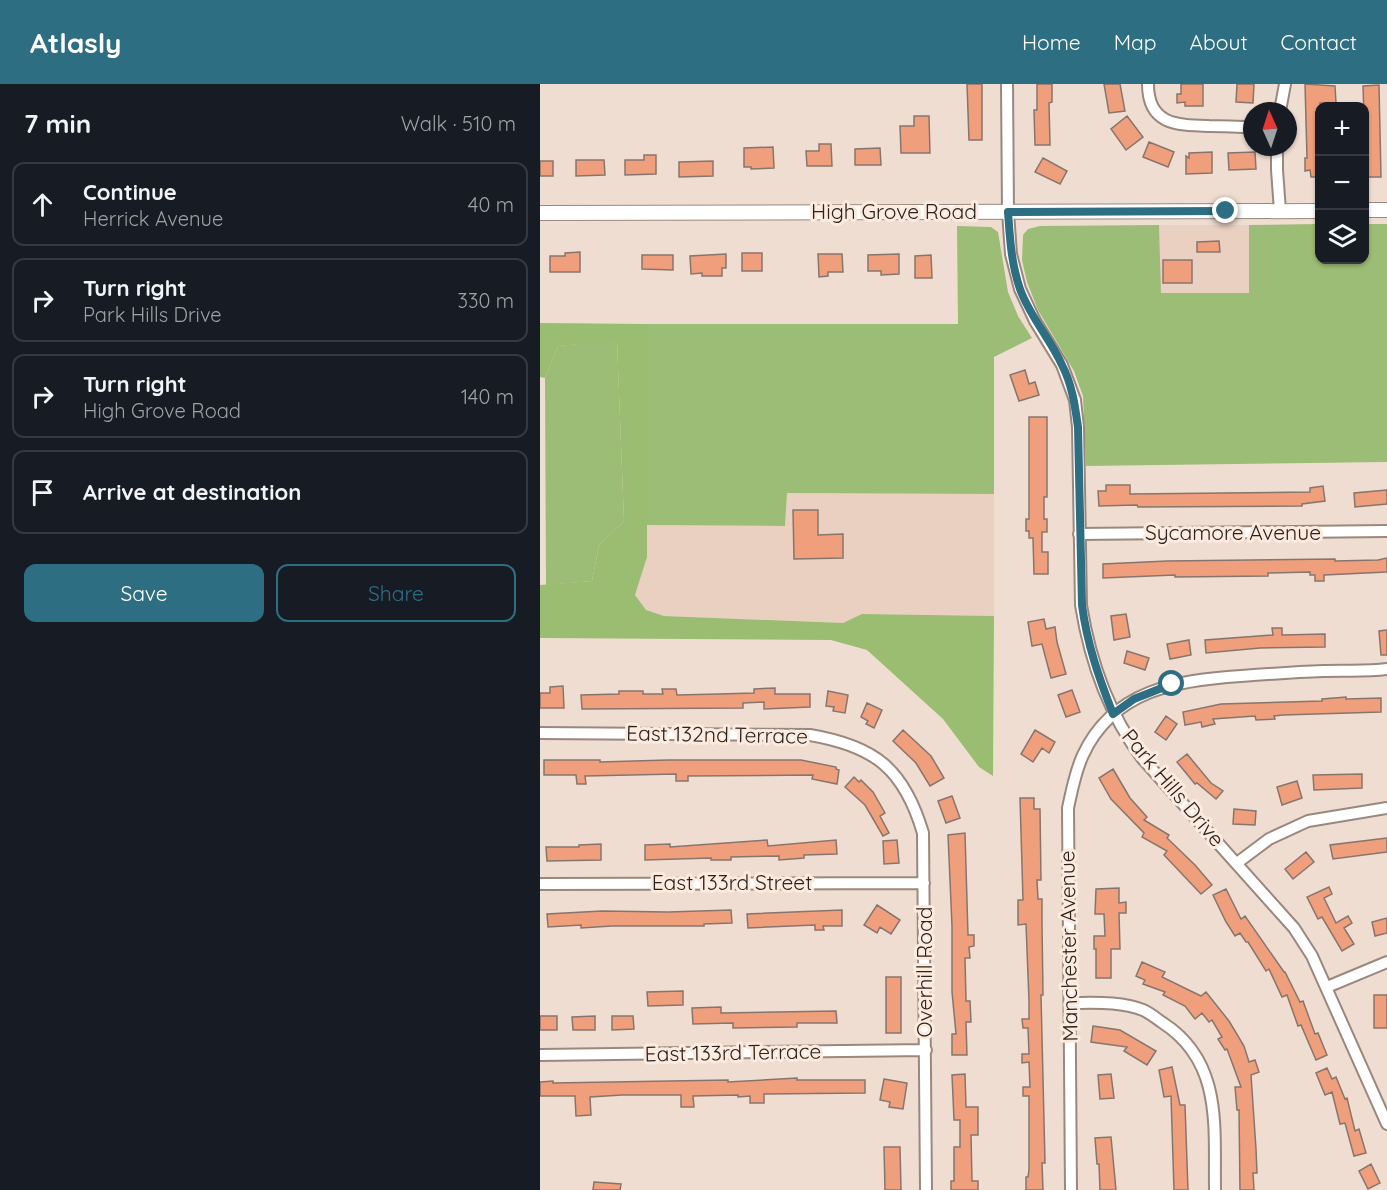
<!DOCTYPE html>
<meta charset="utf-8">
<style>
body{margin:0;font-family:Quicksand,sans-serif;background:#242831;color:#f1f3f6}
.controls{position:absolute;right:18px;top:18px;display:grid;overflow:hidden;border-radius:12px;box-shadow:0 2px 4px #0004}
.controls button{width:54px;height:54px;display:grid;place-items:center;padding:0;border:0;border-bottom:2px solid #363941;background:#171b24;color:#f1f3f6;font:30px sans-serif}
.compass{position:absolute;left:703px;top:18px;width:54px;height:54px;border-radius:50%;background:#171b24;box-shadow:0 2px 4px #0004;rotate:357deg}
.stop{position:absolute;width:18px;height:18px;margin:-14px;border:4px solid #2e6e82;border-radius:50%;background:#fff}
.stop.end{background:#2e6e82;border-color:#fff;box-shadow:0 2px 6px #0008}
.list{margin:0;padding:0;list-style:none}
h2{display:flex;justify-content:space-between;align-items:center;height:78px;margin:0;padding:0 24px;font-size:26px}
h2 small{font-size:20px;font-weight:400;color:#9ea1a6}
.list li{display:grid;grid-template-columns:39px 1fr auto;gap:18px;align-items:center;box-sizing:border-box;height:84px;margin:0 12px 12px;padding:0 12px;border:2px solid #363941;border-radius:12px}
.list b{display:block;font-size:22px;white-space:nowrap}
.list p{margin:0;font-size:20px;white-space:nowrap;color:#9ea1a6}
.list em{font-size:20px;font-style:normal;color:#9ea1a6}
.actions{display:flex;gap:12px;padding:18px 24px}
.actions a{flex:1;padding:14px 0;border:2px solid #2e6e82;border-radius:12px;text-align:center;font-size:21px;color:#2e6e82}
.actions .main{background:#2e6e82;color:#fff}
.icon{flex:none;width:33px;height:33px;fill:none;stroke:currentColor;stroke-width:2;stroke-linecap:round;stroke-linejoin:round}
.map{position:relative;flex:none;width:847px;height:1106px;overflow:hidden}
header{display:flex;align-items:center;gap:36px;box-sizing:border-box;height:84px;padding:0 30px;background:#2e6e82;color:#fff}
header strong{font-size:28px}
nav{display:flex;gap:33px;margin-inline-start:auto;font-size:21px}
main{display:flex}
aside{flex:1;background:#171b24}
.map>svg:first-child{display:block}
.built{fill:#ead0c0}
.green{fill:#9cbd75}
.forest{fill:#9abd71}
.building{fill:#f09f7c;stroke:#87756d;stroke-width:1.5}
.lines{fill:none;stroke-linecap:round;stroke-linejoin:round}
.minor-casing{stroke:#9a887e;stroke-width:14}
.secondary-casing{stroke:#9a887e;stroke-width:16}
.minor{stroke:#fff;stroke-width:10}
.secondary{stroke:#fff;stroke-width:14}
.route{stroke:#2e6e82;stroke-width:8}
.labels{text-anchor:middle;stroke-width:6;stroke-linejoin:round;paint-order:stroke}
.street-label{font-size:21px;fill:#29231e;stroke:#fdeade}
</style>
<header>
<strong>Atlasly</strong>
<nav><a>Home</a><a>Map</a><a>About</a><a>Contact</a></nav>
</header>
<main>
<aside>
<h2>7 min<small>Walk · 510 m</small></h2>
<ul class="list">
<li><svg class="icon" aria-label="ahead" viewBox="0 0 24 24"><path d="M12 20V5M6 11l6-6 6 6"/></svg><div><b>Continue</b><p>Herrick Avenue</p></div><em>40 m</em></li>
<li><svg class="icon" aria-label="right" viewBox="0 0 24 24"><path d="M7 20v-9h11M14 6l5 5-5 5"/></svg><div><b>Turn right</b><p>Park Hills Drive</p></div><em>330 m</em></li>
<li><svg class="icon" aria-label="right" viewBox="0 0 24 24"><path d="M7 20v-9h11M14 6l5 5-5 5"/></svg><div><b>Turn right</b><p>High Grove Road</p></div><em>140 m</em></li>
<li><svg class="icon" aria-label="arrive" viewBox="0 0 24 24"><path d="M6 21V4h12l-3 4 3 4H6"/></svg><div><b>Arrive at destination</b></div></li>
</ul>
<div class="actions"><a class="main">Save</a><a>Share</a></div>
</aside>
<div class="map">
<svg width="847" height="1106" viewBox="0 0 847 1106">
<rect width="100%" height="100%" fill="#f0ddd1"/>
<path class="built" d="M619,141H709V209H620Z
M247,409L454,410V532L322,530L303,539L124,532L106,526L95,511L107,473V441L245,442Z"/>
<path class="green" d="M779,140L780,176H824L825,140H847V378L546,382L543,312L534,287L498,226L487,198L482,176L483,151L488,145L500,142L619,141L621,209H709V141Z
M417,142L451,143L458,148L468,208L478,232L492,254L454,273V410L247,409L245,442L107,441V240H418Z
M77,256L84,437L59,461L52,497L6,501L5,294L18,262Z"/>
<path class="forest" d="M0,239L107,240V473L95,511L106,526L124,532L303,539L322,530L454,532L453,692L439,683L403,635L327,566L291,556L0,554V501L52,497L59,461L84,437L77,257L18,262L5,294L0,293Z"/>
<path class="building" d="M427,0H442V56H429Z
M497,0H512V18L509,19L510,61H495L494,26H497Z
M564,0H580L585,27L569,29Z
M641,0H663V22H645V18L637,19V10H641Z
M697,0H714L713,19L696,18Z
M765,0L795,2L796,19H780V93H771L770,86L765,87V74H767Z
M839,1L841,93H826L823,2Z
M374,32H389L390,69H361L360,42H374Z
M587,32L603,53L586,66L571,45Z
M609,58L634,68L628,83L603,73Z
M279,60H291L292,82H267L266,67H279Z
M233,63L234,84L211,85V83H204V64Z
M340,64L341,81H315V65Z
M672,68V89L646,90V72L649,74V69Z
M715,68L716,85L689,86L688,69Z
M104,71H116V90L85,91V76H104Z
M503,74L527,87L520,100L495,88Z
M36,76H64L65,91L36,92Z
M0,77H13V92H0Z
M173,77V92L139,93V78Z
M679,157L680,168H657V158Z
M40,168V188H10V172H25V169Z
M202,169H222V187H202Z
M186,170V184H182V192H162V189L151,190L150,172Z
M278,170H302L303,188H288V192L279,193Z
M359,170V190L341,191V187H328V171Z
M102,171H133V186L102,185Z
M391,171L392,194H375V172Z
M623,176H652V199H623Z
M485,286L489,300L495,298L499,311L479,317L470,291Z
M489,333H507V413H504V435H507V448H502V468H508V490H494L493,454H489V447H486V435H489Z
M566,401H590V410L770,408V404L783,402L785,417L762,420V422L598,423L597,421L559,422L558,407H566Z
M847,406V420L815,423L814,409Z
M253,426H278V451L303,450V474L254,475Z
M847,474V488L784,491V497H775V491H770V488L728,489V492L635,493V491L563,494V480L627,477L795,475V477L838,476Z
M586,530L590,553L574,556L571,532Z
M504,535L506,545L515,543L517,558L526,590L511,594L502,560L492,562L488,538Z
M732,544H742V551L785,550V563L720,564L666,569L665,556L733,551Z
M847,546V571H841L839,547Z
M649,556L651,571L630,575L627,560Z
M587,567L609,574L605,586L584,579Z
M23,602L24,624H0V609H10V603Z
M235,604V610H270V623L224,625V618L203,619V624L42,625L41,611L79,610V607H103V610H123L122,605H136L137,611L179,610L214,609V605Z
M532,606L540,628L526,633L518,611Z
M288,607L308,611L305,629L293,627L294,623L286,622Z
M806,613V615L841,614V628L743,631L734,632L735,635L716,636L715,632L673,635L675,640L662,643L661,638L645,641L643,628L681,620L782,617V615Z
M327,619L342,626L334,644L326,640L328,637L321,633Z
M626,632L637,640L626,656L615,648Z
M363,646L391,672L404,694L390,702L376,679L353,657Z
M495,646L515,658L509,669L502,664L493,678L481,670Z
M647,670L671,699L683,707L676,715L657,699L655,700L637,678Z
M4,676H60V678L128,676H261L296,683V685L299,686L297,700L272,695L273,691L148,692V697H136V690L45,692L46,700H37L36,691H4Z
M573,685L590,714L607,733L604,736L629,751L627,754L655,781L672,801L661,810L624,771L627,767L602,753L604,749L571,715L559,694Z
M822,690V704L774,706L773,691Z
M314,693L319,698L321,696L333,708L345,729L340,732L349,749L343,752L325,721L305,703Z
M757,697L762,714L742,721L737,703Z
M412,712L420,734L406,739L398,717Z
M480,714H494V725H500L501,796H497L498,815H502V840L503,911H501L505,1079H502L503,1106H486V1093H488L489,1086V1012H483V1003H490L489,978L482,979V970H489L488,944H483L482,935H489V917L486,840L478,841V816H483Z
M694,725L716,727L715,741L693,740Z
M425,749L428,851H434V862L429,863L430,874H425L426,917H430L431,938H426L427,971H412V950H416L412,908V842L408,751Z
M847,754V768L793,775L790,761Z
M227,756L228,762L296,756L297,770L264,771V774L239,776V772L191,773V776H171V774L105,776V761L130,760V763Z
M357,756L359,779L344,780L343,757Z
M61,760V776L7,777L6,763H39V761Z
M766,768L774,778L753,795L745,785Z
M789,803L792,810L784,814L796,839L808,832L812,839L804,844L814,860L802,867L782,833L778,835L767,813Z
M579,804V819L586,818V829H579L580,865H571V894H556V865H554V852H565L564,830H555L556,805Z
M686,805L701,835L705,832L744,888H745L760,918L763,917L775,950L778,949L787,971L776,976L761,941L758,942L747,911L742,913L729,885L726,887L708,858H706L700,849L695,852L686,838L673,811Z
M337,821L360,836L351,850L340,843L337,849L324,841Z
M191,826L192,839L164,840V842H72L41,844V841L8,843L7,830L62,827L128,828Z
M302,826V842H283L284,846H275V841L208,844L207,830Z
M847,834V849L835,852L832,838Z
M602,878L625,888L622,893L661,912L666,908L689,937L704,962L709,978L715,976L719,988L711,991L716,1065L717,1089H713L714,1106H700L699,1026H697L695,1003H701L687,965L685,966L678,955L682,953L672,936L669,938L662,929L655,935L645,922L623,911L625,908L603,900L605,896L596,892Z
M346,893H361V949H346Z
M143,907V921L108,922L107,908Z
M834,911H847V944H834Z
M181,923V929L296,927L297,939H257V943L193,944V939L153,940L152,924Z
M0,932H17V946H0Z
M55,932V946H33L32,933Z
M72,932H93L94,945L72,946Z
M553,942L580,946L616,967L607,981L584,967L587,963L551,958Z
M632,983L640,1021H645L648,1106H634L631,1012L624,1013L619,986Z
M787,984L792,995L796,993L805,1015L807,1014L815,1047L819,1045L826,1069L814,1072L805,1039L800,1040L792,1008L785,1011L776,989Z
M425,990L426,1023H438V1051H431L432,1097H438V1106H411V1097H414V1063H420V1036H414L412,991Z
M571,990L574,1014L560,1015L558,991Z
M257,994V996H325V1009L224,1010V1019H210V1012L198,1013V1011L153,1012L154,1023H141V1011H82L50,1013L51,1031L36,1032L35,1012H0V998L13,997V999L188,996V998Z
M344,995L367,999L363,1025L349,1023L350,1018L340,1016Z
M571,1053L576,1106H560L559,1080H557L555,1054Z
M344,1063H360L361,1106H345Z
M831,1080L840,1099L828,1105L819,1087Z
M54,1098L81,1100L80,1106H53Z"/>
<g class="lines">
<defs>
<path id="minor" d="M467,0L468,128L471,170L480,205L495,237L522,281L535,316L538,343L541,521C550,577 568,629 602,674L754,844L772,872L847,1040
M608,0C608,41 637,41 669,42C683,42 698,43 712,43
M740,27L745,0
M737,63V86L740,127
M539,450L847,447
M0,649L270,651C335,662 364,685 383,749L386,1106
M697,779L729,755L768,737L847,724
M0,800L384,799
M787,903L847,878
M530,919C553,919 581,917 603,926C610,929 617,935 623,939C683,978 674,1043 675,1106
M0,971L386,966
M531,1106L528,724C532,706 535,688 543,671C573,606 637,596 701,592C728,590 756,588 783,587C805,586 826,588 847,585"/>
<path id="secondary" d="M824,126H847
M0,129L780,127"/>
</defs>
<use href="#minor" class="minor-casing"/>
<use href="#secondary" class="secondary-casing"/>
<use href="#minor" class="minor"/>
<use href="#secondary" class="secondary"/>
</g>
<g class="lines">
<path class="route" d="M632,600L594,615L573,630C559,594 547,560 542,521L538,343C535,322 532,300 522,281C510,254 490,233 480,205C471,179 470,154 468,128L686,127"/>
</g>
<g class="labels">
<g class="street-label">
<text x="354" y="135">High Grove Road</text>
<text x="693" y="456">Sycamore Avenue</text>
<text transform="translate(177 651) rotate(1)" y="7">East 132nd Terrace</text>
<text transform="translate(633 704) rotate(50)" y="7">Park Hills Drive</text>
<text x="192" y="806">East 133rd Street</text>
<text transform="translate(529 862) rotate(-91)" y="7">Manchester Avenue</text>
<text transform="translate(385 888) rotate(-90)" y="7">Overhill Road</text>
<text transform="translate(193 969) rotate(-1)" y="7">East 133rd Terrace</text>
</g>
</g>
</svg>
<div class="controls">
<button>+</button>
<button>−</button>
<button><svg class="icon" aria-label="layers" viewBox="0 0 24 24"><path d="M12 4l9 5-9 5-9-5zM3 14l9 5 9-5"/></svg></button>
</div>
<svg class="compass" viewBox="-18 -18 36 36"><path d="M0-13l5 13h-10z" fill="#e53935"/><path d="M0 13l5-13h-10z" fill="#9ea1a6"/></svg>
<div class="stop" style="left:632px;top:600px"></div>
<div class="stop end" style="left:686px;top:127px"></div>
</div>
</main>
